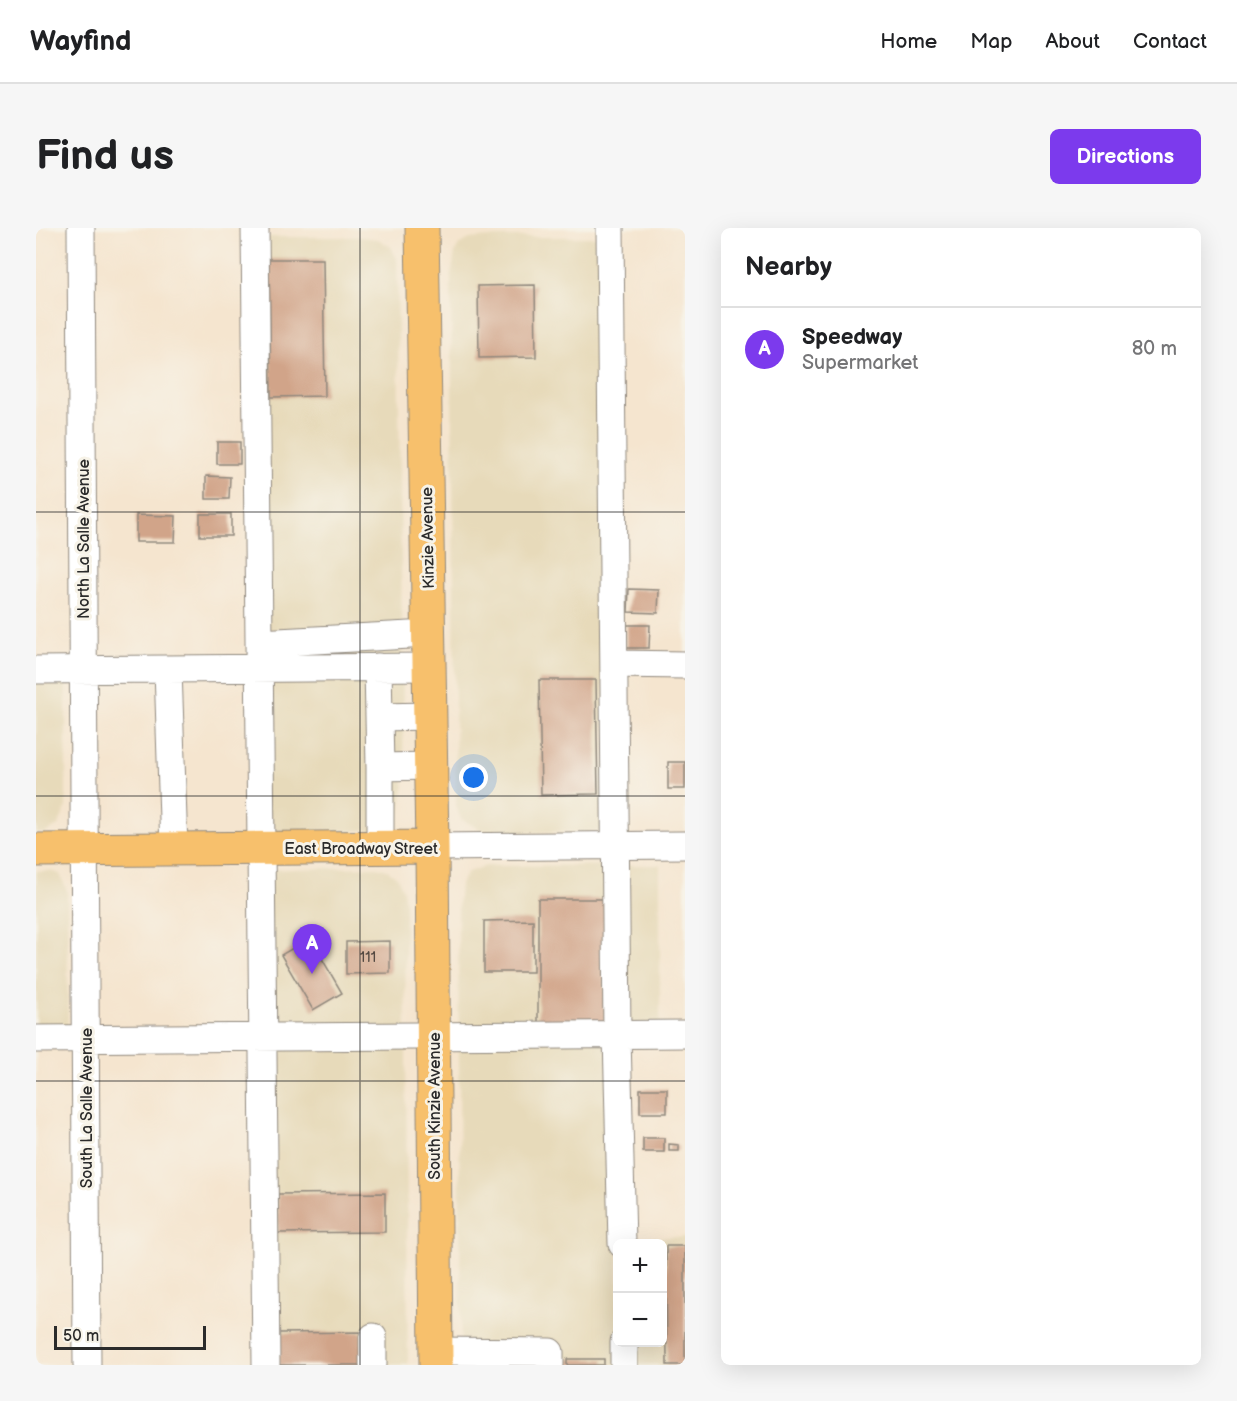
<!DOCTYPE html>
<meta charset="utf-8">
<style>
body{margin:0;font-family:"Balsamiq Sans",sans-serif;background:#f6f6f6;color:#202124}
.controls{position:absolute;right:18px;bottom:18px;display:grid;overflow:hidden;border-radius:9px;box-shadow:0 6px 24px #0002}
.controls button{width:54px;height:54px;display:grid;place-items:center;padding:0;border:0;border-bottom:2px solid #e0e0e0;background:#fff;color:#202124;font:30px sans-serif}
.scale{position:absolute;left:18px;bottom:15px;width:152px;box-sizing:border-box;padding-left:6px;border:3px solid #2b2b2b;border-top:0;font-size:16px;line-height:21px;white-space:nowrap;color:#2b2b2b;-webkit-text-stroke:4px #f7f3e8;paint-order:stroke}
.you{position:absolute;left:438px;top:550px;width:21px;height:21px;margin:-15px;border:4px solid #fff;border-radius:50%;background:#1a73e8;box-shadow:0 0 0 9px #1a73e833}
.badge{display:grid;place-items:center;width:39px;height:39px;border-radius:50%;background:#7c3aed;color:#fff;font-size:20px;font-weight:700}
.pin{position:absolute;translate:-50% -50px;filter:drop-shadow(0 2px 3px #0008)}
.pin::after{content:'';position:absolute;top:32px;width:21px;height:18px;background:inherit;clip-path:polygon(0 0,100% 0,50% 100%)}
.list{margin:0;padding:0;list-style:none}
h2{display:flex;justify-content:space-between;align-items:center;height:78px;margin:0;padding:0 24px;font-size:26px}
h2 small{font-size:20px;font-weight:400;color:#757577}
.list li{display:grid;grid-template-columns:39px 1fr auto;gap:18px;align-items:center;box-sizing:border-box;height:84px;padding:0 24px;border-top:2px solid #e0e0e0}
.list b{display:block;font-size:22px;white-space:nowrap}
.list p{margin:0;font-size:20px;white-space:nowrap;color:#757577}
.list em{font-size:20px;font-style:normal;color:#757577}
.map{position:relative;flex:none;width:649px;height:1137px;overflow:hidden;border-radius:9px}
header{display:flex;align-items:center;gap:36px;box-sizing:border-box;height:84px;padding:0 30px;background:#fff;border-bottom:2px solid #e0e0e0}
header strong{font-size:28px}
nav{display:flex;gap:33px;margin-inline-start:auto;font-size:21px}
.intro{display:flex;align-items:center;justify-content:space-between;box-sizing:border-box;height:144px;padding:0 36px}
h1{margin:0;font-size:42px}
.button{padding:15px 27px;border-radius:9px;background:#7c3aed;color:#fff;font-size:21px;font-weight:700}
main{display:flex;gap:36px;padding:0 36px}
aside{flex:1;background:#fff;border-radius:9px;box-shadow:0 6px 24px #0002}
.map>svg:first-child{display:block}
.built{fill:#e7daba;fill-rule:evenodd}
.building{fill:#d1a489}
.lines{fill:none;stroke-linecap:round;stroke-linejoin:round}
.minor-casing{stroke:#90887d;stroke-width:29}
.major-casing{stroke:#90887d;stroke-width:35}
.minor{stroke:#fff;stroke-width:27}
.major{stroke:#f7c06c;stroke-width:33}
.grid{fill:none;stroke:#2b2b2b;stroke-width:1.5;stroke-opacity:0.55}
.labels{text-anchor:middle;stroke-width:6;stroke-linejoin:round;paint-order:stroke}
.number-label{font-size:14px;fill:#544942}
.street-label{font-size:16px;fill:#2b2b2b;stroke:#f7f3e8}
</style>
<header>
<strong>Wayfind</strong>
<nav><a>Home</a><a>Map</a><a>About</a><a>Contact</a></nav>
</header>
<div class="intro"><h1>Find us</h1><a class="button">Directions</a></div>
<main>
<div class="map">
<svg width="649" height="1137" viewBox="0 0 649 1137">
<rect width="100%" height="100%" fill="#f7f3e8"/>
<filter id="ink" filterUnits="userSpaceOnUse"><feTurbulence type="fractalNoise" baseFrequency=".0167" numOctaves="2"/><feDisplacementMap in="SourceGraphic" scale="12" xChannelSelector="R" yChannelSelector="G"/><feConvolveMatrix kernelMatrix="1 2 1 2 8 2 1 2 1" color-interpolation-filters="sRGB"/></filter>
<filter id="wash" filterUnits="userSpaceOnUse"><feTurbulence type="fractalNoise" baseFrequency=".008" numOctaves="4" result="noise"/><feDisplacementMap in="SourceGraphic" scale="24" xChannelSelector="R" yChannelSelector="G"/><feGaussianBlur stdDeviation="1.35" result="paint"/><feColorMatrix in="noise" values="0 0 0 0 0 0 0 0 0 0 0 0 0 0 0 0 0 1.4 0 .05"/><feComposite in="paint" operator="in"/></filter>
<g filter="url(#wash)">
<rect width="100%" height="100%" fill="#f5e5cf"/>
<path class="built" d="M212,9H324L342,11L355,19L361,31L368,560L363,585L354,595L341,602L215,604Z
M454,9H565L568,603L460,605L447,603L425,591L420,578L415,49L419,24L424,16L434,11Z
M0,436H30V580L22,598L9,605H0Z
M624,637V814H588L590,1010L649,1009V1137H425L422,682L424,656L432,644L450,638ZM582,1016H626V1114H582Z
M341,639L351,642L361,649L367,662L369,674L372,1137H222L218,642Z
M0,643H15L24,646L31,663L32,817H0Z"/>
<g id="blocks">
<path class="building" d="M233,31H287L289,168L235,169Z
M499,57L500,129L443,130L442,58Z
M181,214H204V236H181Z
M170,248L194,249L193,271H170Z
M164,286H195V308H164Z
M100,287L140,288L139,314H100Z
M593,361L623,362L622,385L592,384Z
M591,397H614L613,420H591Z
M503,452H560L562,566L505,567Z
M632,534H649V561H632Z
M502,671H569V800L502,801Z
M497,692V744H448V693Z
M274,710L306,765L277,782L245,727Z
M354,713V745L310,746V714Z
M604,861H631V885H604Z
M607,910H628V924H607Z
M633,916L643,917V923H633Z
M349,965V1004L242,1005V966Z
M630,1018H649V1137H631Z
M326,1104V1137H243V1105Z
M531,1131H568V1137H531Z"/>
</g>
</g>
<g filter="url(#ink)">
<use href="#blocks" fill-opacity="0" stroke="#90887d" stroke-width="1.5"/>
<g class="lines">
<defs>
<path id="minor" d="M45,0L51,1137
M219,0L230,1137
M574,0L581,807L586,1016
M223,415L393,406
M578,436L649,437
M342,439L343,489
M132,441L138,621
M0,442L393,439
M344,539L343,489L394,488
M396,619L649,617
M344,620V539L395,538
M0,811L649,806
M337,1109V1137
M588,1114V1137
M400,1123L514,1124V1137"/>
<path id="major" d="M386,0L396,619L400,1137
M0,622L396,619"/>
</defs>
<use href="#minor" class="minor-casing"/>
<use href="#major" class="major-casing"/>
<use href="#minor" class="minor"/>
<use href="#major" class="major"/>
</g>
</g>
<path class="grid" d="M324,0V1137M0,284H649M0,568H649M0,853H649"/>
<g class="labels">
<g class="number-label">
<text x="332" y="734">111</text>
</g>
<g class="street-label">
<text transform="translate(391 310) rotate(-91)" y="6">Kinzie Avenue</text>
<text transform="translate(47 311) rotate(-90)" y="6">North La Salle Avenue</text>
<text x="325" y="626">East Broadway Street</text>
<text transform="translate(398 878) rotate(-90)" y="6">South Kinzie Avenue</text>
<text transform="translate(50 880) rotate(-90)" y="6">South La Salle Avenue</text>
</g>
</g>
</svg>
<div class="controls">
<button>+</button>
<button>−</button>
</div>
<div class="scale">50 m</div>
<div class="you"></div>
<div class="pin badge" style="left:276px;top:746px">A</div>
</div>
<aside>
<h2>Nearby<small></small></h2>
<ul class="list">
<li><span class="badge">A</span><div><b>Speedway</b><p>Supermarket</p></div><em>80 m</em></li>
</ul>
</aside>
</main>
